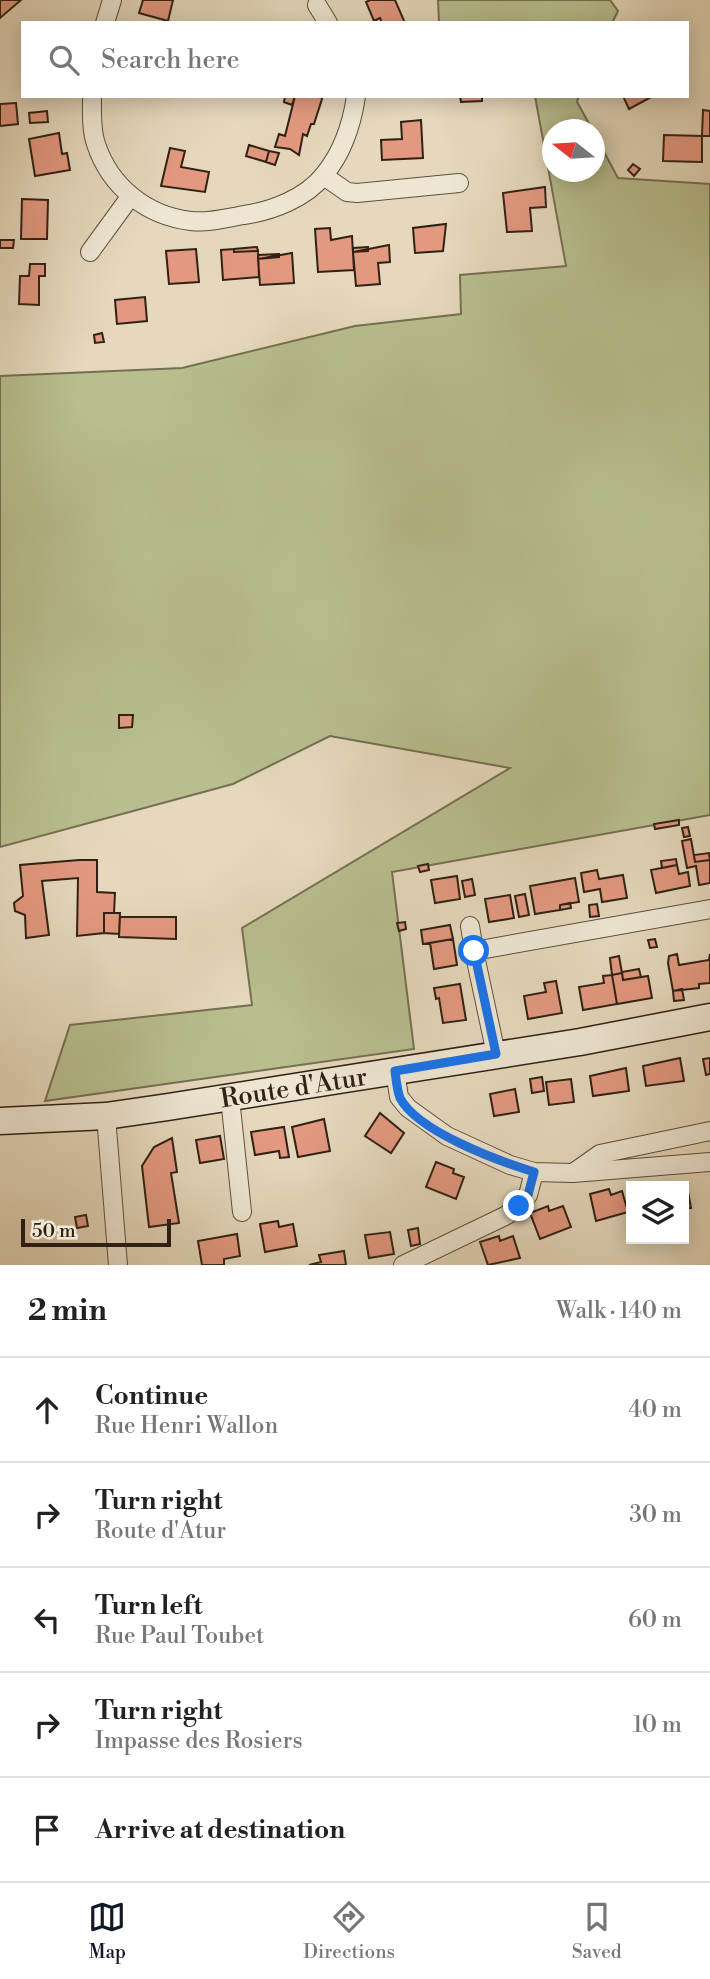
<!DOCTYPE html>
<meta charset="utf-8">
<style>
body{margin:0;font-family:"Libre Bodoni",serif;background:#f2f2f2;color:#222}
.controls{position:absolute;right:21px;bottom:21px;display:grid;overflow:hidden;border-radius:0px;box-shadow:0 4px 18px #0003}
.controls button{width:63px;height:63px;display:grid;place-items:center;padding:0;border:0;border-bottom:2px solid #e0e0e0;background:#fff;color:#222;font:35px sans-serif}
.compass{position:absolute;left:542px;top:119px;width:63px;height:63px;border-radius:50%;background:#fff;box-shadow:0 4px 18px #0003;rotate:287deg}
.scale{position:absolute;left:21px;bottom:18px;width:150px;box-sizing:border-box;padding-left:7px;border:4px solid #302114;border-top:0;font-size:19px;line-height:24px;white-space:nowrap;color:#302114;-webkit-text-stroke:5px #eee6d3;paint-order:stroke}
.stop{position:absolute;width:21px;height:21px;margin:-16px;border:5px solid #1a73e8;border-radius:50%;background:#fff}
.stop.end{background:#1a73e8;border-color:#fff;box-shadow:0 2px 7px #0008}
.list{margin:0;padding:0;list-style:none}
h2{display:flex;justify-content:space-between;align-items:center;height:91px;margin:0;padding:0 28px;font-size:30px}
h2 small{font-size:23px;font-weight:400;color:#767676}
.list li{display:grid;grid-template-columns:46px 1fr auto;gap:21px;align-items:center;box-sizing:border-box;height:105px;padding:0 28px;border-top:2px solid #e0e0e0}
.list b{display:block;font-size:26px;white-space:nowrap}
.list p{margin:0;font-size:23px;white-space:nowrap;color:#767676}
.list em{font-size:23px;font-style:normal;color:#767676}
.icon{flex:none;width:38px;height:38px;fill:none;stroke:currentColor;stroke-width:2;stroke-linecap:round;stroke-linejoin:round}
.map{position:relative;flex:none;width:710px;height:1265px;overflow:hidden}
.search{position:absolute;background:#fff;box-shadow:0 4px 18px #0003;left:21px;right:21px;top:21px;height:77px;display:flex;align-items:center;gap:18px;box-sizing:border-box;padding:0 24px;border-radius:0px;color:#767676;font-size:26px}
.sheet{height:616px;background:#fff}
nav{display:flex;justify-content:space-around;align-items:center;box-sizing:border-box;height:98px;border-top:2px solid #e0e0e0;background:#fff;font-size:19px;color:#767676}
nav a{display:grid;justify-items:center;gap:4px}
nav .on{color:#111827}
.map>svg:first-child{display:block}
.green{fill:#b8be8e;stroke:#747051;stroke-width:2}
.building{fill:#e39980;stroke:#302114;stroke-width:2}
.lines{fill:none;stroke-linecap:round;stroke-linejoin:round}
.street-casing{stroke:#5d4f3e;stroke-width:20}
.secondary-casing{stroke:#302114;stroke-width:29}
.street{stroke:#eee6d3;stroke-width:18}
.secondary{stroke:#eee6d3;stroke-width:26}
.route{stroke:#1a73e8;stroke-width:9}
.labels{text-anchor:middle;stroke-width:6;stroke-linejoin:round;paint-order:stroke}
.street-label{font-size:26px;fill:#302114;stroke:#eee6d3}
</style>
<div class="map">
<svg width="710" height="1265" viewBox="0 0 710 1265">
<rect width="100%" height="100%" fill="#e5d8bc"/>
<filter id="stains"><feTurbulence type="fractalNoise" baseFrequency=".00286" numOctaves="4"/><feColorMatrix values="0 0 0 0 .2 0 0 0 0 .09 0 0 0 0 .02 0 0 0 .5 -.17"/></filter>
<radialGradient id="worn" r=".72"><stop offset=".6" stop-color="#630" stop-opacity="0"/><stop offset="1" stop-color="#630" stop-opacity=".3"/></radialGradient>
<path class="green" d="M438,0H610L618,11L612,23H439Z
M535,96H579L577,102L592,129L552,130V172H594L595,135L618,178L710,184V815L392,872L414,1049L45,1101L70,1025L252,1005L242,928L510,768L330,736L233,784L0,847V376L182,368L355,326L461,314L460,275L566,266Z"/>
<path class="building" d="M0,0H21L0,18Z
M143,0H173L168,21L139,13Z
M370,0H395L405,23H382L380,18L374,21L366,2Z
M285,96H295L292,105L284,102Z
M295,96H321L322,99L314,124H311L307,136L303,134L299,155L290,149L275,147L279,134L285,136Z
M460,96H482V101L461,102Z
M623,96H653L629,109Z
M16,103L18,124L0,126V104Z
M703,110L710,111V136H702Z
M47,111L48,122L30,123L29,113Z
M421,120L423,158L382,160L381,140L402,139L401,122Z
M59,133L62,154L67,153L70,170L35,176L29,139Z
M664,135L702,136V162L663,161Z
M249,145L269,151L266,162L246,156Z
M170,148L185,151L181,167L209,172L205,192L161,186Z
M269,151L279,153L275,165L266,162Z
M633,164L640,169L634,176L628,170Z
M545,187L546,207L530,208L532,231L507,232L503,193Z
M22,199L48,200L47,239H21Z
M446,224L443,251L415,253L413,228Z
M330,228L331,240L352,236L354,270L318,272L315,229Z
M0,240H14L13,248H0Z
M389,245L390,262L378,263L380,284L356,286L353,252Z
M257,247L258,251L234,252V249Z
M368,247V251L353,252V248Z
M196,249L199,282L169,284L166,251Z
M234,249V252L258,251L259,277L223,280L221,250Z
M292,253L294,283L260,285L258,259Z
M279,254V257L258,259V255Z
M30,264H45V276H39V305L19,304L20,276H29Z
M145,297L147,321L117,324L115,300Z
M102,333L104,342L95,343L94,335Z
M119,715H133L132,727L119,728Z
M679,820V825L655,829L654,824Z
M688,827L690,836L684,837L682,828Z
M691,839L695,862L710,860V883L699,885L696,866L687,868L682,841Z
M709,853L710,860L695,862L694,855Z
M676,859L677,865L662,868L661,861Z
M79,860H97V892L115,893L114,913H104V933L77,936L78,878L42,881L49,935L26,938L25,915L15,911L14,903L23,896L20,865Z
M428,864L429,870L420,872L418,866Z
M677,865L679,874L688,872L690,886L656,893L651,870Z
M597,870L599,879L623,875L627,898L602,902L600,889L584,892L581,873Z
M457,876L460,899L435,903L431,880Z
M575,878L579,902L560,905V910L535,914L530,886Z
M472,879L475,895L465,897L462,881Z
M525,894L529,915L519,917L515,896Z
M510,895L514,918L489,922L485,899Z
M570,903L571,908L560,910V905Z
M597,904L599,916L590,917L589,905Z
M104,913H120L119,934L104,933Z
M120,917H176V939L119,937Z
M405,922L406,929L399,931L397,923Z
M450,925L453,939L423,944L421,930Z
M453,939L457,965L434,969L430,943Z
M655,939L657,947L650,948L648,940Z
M677,954L679,965L709,960L710,954V983L699,984V988L673,991L668,963L669,956Z
M619,956L622,973L612,975L610,958Z
M639,969L641,977L623,980L622,972Z
M622,973L623,980L648,976L652,998L617,1004L612,975Z
M612,975L617,1004L583,1010L579,987L604,983L603,976Z
M556,981L562,1013L528,1019L524,996L546,992L544,983Z
M460,984L466,1020L443,1023L439,998L436,999L434,988Z
M682,989L684,1000L674,1001L673,991Z
M680,1058L684,1081L646,1086L643,1066Z
M710,1058V1074L706,1075L703,1059Z
M626,1068L629,1091L593,1096L590,1076Z
M542,1077L544,1091L532,1093L530,1079Z
M571,1079L574,1102L549,1105L546,1082Z
M515,1089L519,1112L494,1116L490,1094Z
M380,1113L404,1133L391,1153L365,1136Z
M324,1119L330,1151L298,1157L292,1127Z
M284,1127L289,1157L280,1158L279,1151L255,1155L251,1132Z
M220,1136L224,1159L200,1163L196,1140Z
M172,1138L177,1172L171,1173L179,1223L149,1227L142,1166L154,1147Z
M436,1162L454,1169L453,1173L464,1177L456,1199L426,1187Z
M687,1186L691,1208L684,1209V1187Z
M609,1189L611,1195L622,1191L628,1212L596,1221L590,1194Z
M548,1206L549,1211L563,1206L571,1227L540,1239L530,1213Z
M86,1215L88,1226L77,1228L75,1217Z
M278,1221L279,1227L293,1224L297,1246L265,1252L260,1224Z
M418,1228L420,1244L411,1246L408,1230Z
M390,1232L394,1254L369,1258L365,1235Z
M237,1234L240,1256L224,1259V1265H202L198,1241Z
M499,1236L500,1241L513,1236L520,1258L488,1265L480,1242Z
M344,1251L346,1265H309L321,1262L319,1255Z"/>
<g class="lines">
<defs>
<path id="street" d="M317,5L328,23
M105,23L112,0
M92,96C92,112 91,130 96,144C110,187 147,216 191,221C209,223 227,218 244,215C272,211 306,198 324,175C342,153 352,124 356,96
M324,176L347,192L357,193L459,183
M90,252L130,197
M470,926L474,951
M496,1054L474,951L710,909
M395,1071L399,1097L408,1108L447,1136L510,1165L534,1172L573,1173L710,1162
M230,1098L242,1212
M106,1116L118,1265
M573,1173L600,1154L710,1131
M403,1265L507,1215L528,1195L534,1172"/>
<g id="secondary">
<path id="s1" d="M0,1121L106,1116L168,1107L580,1042L710,1017"/>
</g>
</defs>
<use href="#street" class="street-casing"/>
<use href="#secondary" class="secondary-casing"/>
<use href="#street" class="street"/>
<use href="#secondary" class="secondary"/>
</g>
<g class="lines">
<path class="route" d="M474,951L496,1054L395,1071C396,1079 397,1090 400,1098C418,1132 499,1161 534,1172L528,1195L519,1206"/>
</g>
<g class="labels">
<g class="street-label">
<text dy="9" stroke="none"><textPath href="#s1" startOffset="296">Route d'Atur</textPath></text>
</g>
</g>
<rect width="100%" height="100%" filter="url(#stains)"/>
<rect width="100%" height="100%" fill="url(#worn)"/>
</svg>
<div class="controls">
<button><svg class="icon" aria-label="layers" viewBox="0 0 24 24"><path d="M12 4l9 5-9 5-9-5zM3 14l9 5 9-5"/></svg></button>
</div>
<svg class="compass" viewBox="-18 -18 36 36"><path d="M0-13l5 13h-10z" fill="#e53935"/><path d="M0 13l5-13h-10z" fill="#767676"/></svg>
<div class="scale">50 m</div>
<div class="stop" style="left:474px;top:951px"></div>
<div class="stop end" style="left:519px;top:1206px"></div>
<div class="search"><svg class="icon" aria-label="search" viewBox="0 0 24 24"><circle cx="10" cy="10" r="6"/><path d="M15 15l6 6"/></svg>Search here</div>
</div>
<section class="sheet">
<h2>2 min<small>Walk · 140 m</small></h2>
<ul class="list">
<li><svg class="icon" aria-label="ahead" viewBox="0 0 24 24"><path d="M12 20V5M6 11l6-6 6 6"/></svg><div><b>Continue</b><p>Rue Henri Wallon</p></div><em>40 m</em></li>
<li><svg class="icon" aria-label="right" viewBox="0 0 24 24"><path d="M7 20v-9h11M14 6l5 5-5 5"/></svg><div><b>Turn right</b><p>Route d'Atur</p></div><em>30 m</em></li>
<li><svg class="icon" aria-label="left" viewBox="0 0 24 24"><path d="M17 20v-9H6M10 6l-5 5 5 5"/></svg><div><b>Turn left</b><p>Rue Paul Toubet</p></div><em>60 m</em></li>
<li><svg class="icon" aria-label="right" viewBox="0 0 24 24"><path d="M7 20v-9h11M14 6l5 5-5 5"/></svg><div><b>Turn right</b><p>Impasse des Rosiers</p></div><em>10 m</em></li>
<li><svg class="icon" aria-label="arrive" viewBox="0 0 24 24"><path d="M6 21V4h12l-3 4 3 4H6"/></svg><div><b>Arrive at destination</b></div></li>
</ul>
</section>
<nav>
<a class="on"><svg class="icon" aria-label="map" viewBox="0 0 24 24"><path d="M3 6l6-2 6 2 6-2v14l-6 2-6-2-6 2zM9 4v14M15 6v14"/></svg>Map</a>
<a><svg class="icon" aria-label="directions" viewBox="0 0 24 24"><path d="M12 3l9 9-9 9-9-9zM9 14v-3h6M13 9l2 2-2 2"/></svg>Directions</a>
<a><svg class="icon" aria-label="saved" viewBox="0 0 24 24"><path d="M7 4h10v16l-5-4-5 4z"/></svg>Saved</a>
</nav>
